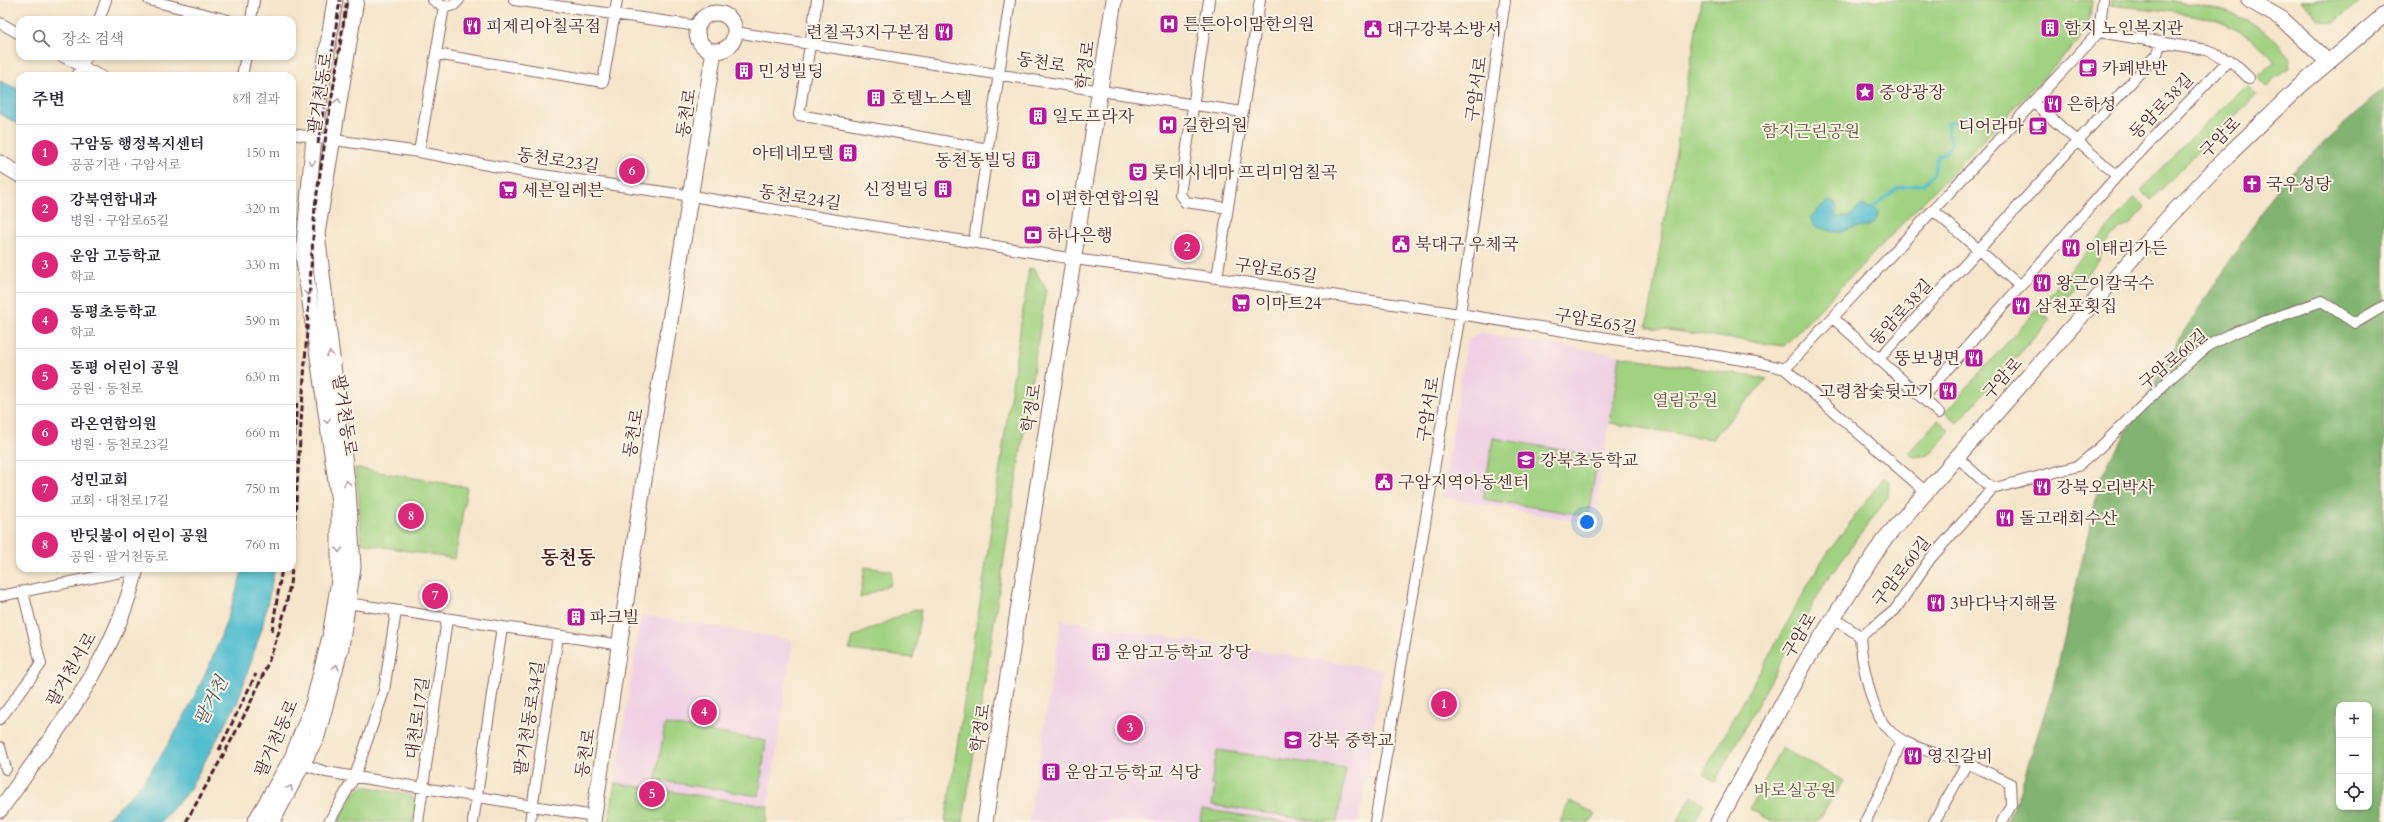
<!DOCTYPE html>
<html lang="ko">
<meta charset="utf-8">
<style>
body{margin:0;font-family:Cardo,"Noto Serif KR",serif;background:#f7f7f7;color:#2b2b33}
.controls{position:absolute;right:12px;bottom:12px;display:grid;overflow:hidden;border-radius:8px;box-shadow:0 2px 6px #0003}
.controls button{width:36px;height:36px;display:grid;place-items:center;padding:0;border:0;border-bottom:1px solid #e1e1e2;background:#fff;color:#2b2b33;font:20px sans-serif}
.you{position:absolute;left:1587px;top:522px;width:14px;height:14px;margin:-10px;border:3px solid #fff;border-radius:50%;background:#1a73e8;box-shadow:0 0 0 6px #1a73e833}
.badge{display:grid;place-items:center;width:26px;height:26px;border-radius:50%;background:#db2777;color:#fff;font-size:13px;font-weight:700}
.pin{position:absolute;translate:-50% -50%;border:2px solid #fff;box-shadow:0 1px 4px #0006}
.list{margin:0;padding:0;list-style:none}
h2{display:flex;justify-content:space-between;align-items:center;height:52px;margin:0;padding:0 16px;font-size:17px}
h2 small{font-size:13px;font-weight:400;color:#7c7c81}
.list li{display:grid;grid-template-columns:26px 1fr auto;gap:12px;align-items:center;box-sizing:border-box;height:56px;padding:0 16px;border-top:1px solid #e1e1e2}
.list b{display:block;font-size:15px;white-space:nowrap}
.list p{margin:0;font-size:13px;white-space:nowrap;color:#7c7c81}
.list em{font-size:13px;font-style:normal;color:#7c7c81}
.icon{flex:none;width:22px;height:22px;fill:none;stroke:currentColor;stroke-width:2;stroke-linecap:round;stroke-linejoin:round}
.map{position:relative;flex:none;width:2384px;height:822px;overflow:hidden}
.search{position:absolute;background:#fff;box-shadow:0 2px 6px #0003;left:16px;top:16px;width:280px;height:44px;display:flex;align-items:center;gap:10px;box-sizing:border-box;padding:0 14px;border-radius:12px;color:#7c7c81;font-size:15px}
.panel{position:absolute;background:#fff;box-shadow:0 2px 6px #0003;left:16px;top:72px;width:280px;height:500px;border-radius:12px}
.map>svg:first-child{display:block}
.built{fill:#f0d0e5}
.green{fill:#a0d281;stroke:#757856}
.forest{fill:#80b46f;stroke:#656a4d;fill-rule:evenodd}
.water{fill:#53becf;stroke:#4e6e7d}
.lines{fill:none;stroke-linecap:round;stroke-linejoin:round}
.stream{stroke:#53becf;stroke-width:3}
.street-casing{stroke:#866463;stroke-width:12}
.secondary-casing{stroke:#866463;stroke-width:17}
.street{stroke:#fff;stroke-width:10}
.secondary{stroke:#fff;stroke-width:15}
.rail{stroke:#4a1f2b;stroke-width:3;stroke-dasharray:6 3;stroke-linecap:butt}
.oneway{stroke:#ae9aa0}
.labels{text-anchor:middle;stroke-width:4;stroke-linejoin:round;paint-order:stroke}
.poi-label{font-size:17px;fill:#4a1f2b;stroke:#fcf5e5;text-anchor:start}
.street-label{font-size:17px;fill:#4a1f2b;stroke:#fcf5e5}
.park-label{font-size:17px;fill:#645545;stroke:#fcf5e5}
.water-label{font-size:18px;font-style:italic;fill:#4d5764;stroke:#fcf5e5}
.quarter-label{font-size:19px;font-weight:bold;fill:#4a1f2b;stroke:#fcf5e5}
</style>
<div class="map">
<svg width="2384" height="822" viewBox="0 0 2384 822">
<rect width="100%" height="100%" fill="#fcf5e5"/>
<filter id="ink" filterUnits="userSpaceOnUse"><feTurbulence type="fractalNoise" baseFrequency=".025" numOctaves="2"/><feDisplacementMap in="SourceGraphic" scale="8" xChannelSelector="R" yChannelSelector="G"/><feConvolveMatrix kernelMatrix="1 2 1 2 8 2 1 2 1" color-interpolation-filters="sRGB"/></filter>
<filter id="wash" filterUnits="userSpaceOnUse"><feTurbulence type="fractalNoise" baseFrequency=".012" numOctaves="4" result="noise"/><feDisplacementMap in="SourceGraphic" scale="16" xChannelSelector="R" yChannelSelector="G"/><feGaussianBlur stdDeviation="0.9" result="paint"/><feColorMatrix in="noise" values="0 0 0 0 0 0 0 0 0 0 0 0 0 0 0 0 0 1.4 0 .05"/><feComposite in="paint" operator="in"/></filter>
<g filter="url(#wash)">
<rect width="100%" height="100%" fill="#f5e5cb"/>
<path class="built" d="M1480,333L1620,355L1593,524L1442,497L1467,341Z
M641,615L793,640L768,806L615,783Z
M1061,620L1383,670L1359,822H1286L1203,809L1200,822H1029Z"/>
<path class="green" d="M1701,0H2092L2089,23L2078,42L1784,346L1647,327Z
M2112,0C2166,0 2226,0 2270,35C2277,41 2283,50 2290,58L2289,68L2267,86L2258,76L2275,62C2233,9 2172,13 2111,5Z
M2300,0H2361L2334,22L2319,21L2311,9Z
M2247,85L2257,95L2206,143L2151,200L2141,190L2197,132Z
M2134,198L2145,207L2130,224L2120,229L2106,244L2098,261L2057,308L2046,299Z
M1029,269H1034L1046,289L963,822H945L982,590Z
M2037,309L2050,320L1957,423L1945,412Z
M1620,355V356L1767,379L1712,439L1610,423Z
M1938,420L1950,431L1929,455L1914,457L1909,452Z
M1493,438L1598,456L1588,516L1483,499Z
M355,468L467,487L455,559L361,543L359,497Z
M1884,477L1889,482L1888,497L1826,581L1715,781L1703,774L1821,562Z
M865,567L892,571L890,585L860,598Z
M915,609L921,610L913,658L849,650L853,637Z
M665,724L766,741L759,796L656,780Z
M1781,748L1844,781L1817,822H1774L1750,809Z
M1217,750L1346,768L1337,822H1324L1212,805L1215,786L1211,785Z
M615,783L768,806L766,822H609Z
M363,786L409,794L416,802L413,822H338L355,792Z
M1692,796L1704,804L1694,822H1677Z
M1570,801L1595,814L1591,822H1560Z
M1202,809L1286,822H1200Z"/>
<path class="forest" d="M2384,88V822H2006L2016,803L2053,687L2101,477L2181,336L2282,181ZM2339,705H2369V807H2339Z"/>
<path class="water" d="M0,81L20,90V125L0,114Z
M1828,201L1835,202L1838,208L1835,213L1836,218L1849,217L1862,205L1878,211C1878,229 1863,227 1851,228C1847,229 1844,232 1839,232C1832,232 1823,228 1815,227L1810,217Z
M243,568H275L262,628L238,701L189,790L161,822H104C118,807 136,792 148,775C192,712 223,642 243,568Z"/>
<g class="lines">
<path class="stream" d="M1872,208L1898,188L1924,184L1934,173L1938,155L1946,153L1952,144L1948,132V122L1961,121L1964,116L1972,115"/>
</g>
</g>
<g filter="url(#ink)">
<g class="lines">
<defs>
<path id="street" d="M149,0L228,20
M433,0L444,7L454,5L459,0
M514,0L698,26
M817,0L799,115L988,149
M1209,0L1180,194L1185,202L1228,208
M99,20L106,0
M251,20L254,0
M0,23L20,34
M735,32L1101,91L1243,112
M2099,32L2207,50L2233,63L2249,78
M436,54L603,82L617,0
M61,56L101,76
M77,76L87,56
M242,76L246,56
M2034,103L2117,176
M292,134L419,152L535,174L692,196L1074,259L1217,278L1460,314L1761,363L1785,369L1926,492
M419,152L444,7
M1933,210L2020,286
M974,241L1010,0
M1217,278L1260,0
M1833,318L1939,413
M1878,360L2157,54L2161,42
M1785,369L2099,32L2103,0
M1922,398L2117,176L2229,60
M1992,489L2078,466L2098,449L2172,377L2209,345L2233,333L2322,301L2355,323L2384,306
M0,596L136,569
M347,603L621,645
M1832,617L1860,636
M1860,636C1861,658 1871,710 1886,727C1903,748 1941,754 1966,763C1981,769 1995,776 2010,783L2011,805L2002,822
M1860,636L1878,624L1895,610L1930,559L1992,489L1957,457
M0,719L41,664L23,592
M0,747L6,769
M302,764L326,772L594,816
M329,822L355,776L384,691L396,611
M418,822L447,619
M473,822L502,627
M530,822L558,636
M1375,822L1460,314L1505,0
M1865,822L1887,779L1901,740
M1934,822L1967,763"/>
<path id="secondary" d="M2249,0L2282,19L2328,62
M697 32a19 19 0 1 1 38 0a19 19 0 1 1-38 0Z
M0,163L20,175
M0,810C53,735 116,660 136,568
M255,822L292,758L313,704L330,637L339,580V502L303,254L314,137L335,0
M272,822L317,736L341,647L353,567L348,490L317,233L356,0
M593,822L644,480L714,51
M985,822L1114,0
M1718,822L1806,661L1883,541L2167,219L2226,157L2300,86L2384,15"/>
</defs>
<use href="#street" class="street-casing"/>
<use href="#secondary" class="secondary-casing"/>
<use href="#street" class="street"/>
<use href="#secondary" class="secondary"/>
<path class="rail" d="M318,144L340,0
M292,472L297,401
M292,564L315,206L347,0
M272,631L282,568
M219,750L256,674
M186,822C229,743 283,660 292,568"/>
</g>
<defs><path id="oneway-chevron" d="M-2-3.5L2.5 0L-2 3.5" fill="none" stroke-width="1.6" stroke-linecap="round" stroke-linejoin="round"/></defs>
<g class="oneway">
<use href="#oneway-chevron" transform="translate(338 101) rotate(-81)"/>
<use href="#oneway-chevron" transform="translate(312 163) rotate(95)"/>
<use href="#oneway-chevron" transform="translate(308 293) rotate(83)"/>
<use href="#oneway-chevron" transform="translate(330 354) rotate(-96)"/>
<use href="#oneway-chevron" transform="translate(327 421) rotate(81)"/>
<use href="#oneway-chevron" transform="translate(347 483) rotate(-98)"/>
<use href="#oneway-chevron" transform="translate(339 550) rotate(90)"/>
<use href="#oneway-chevron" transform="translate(336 667) rotate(-75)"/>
<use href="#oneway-chevron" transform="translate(290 788) rotate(-62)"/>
</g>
</g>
<defs>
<symbol id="hospital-square" viewBox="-11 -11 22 22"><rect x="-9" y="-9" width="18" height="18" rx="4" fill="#b5179e" stroke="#fcf5e5"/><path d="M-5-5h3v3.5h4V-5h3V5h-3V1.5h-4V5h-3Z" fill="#fff"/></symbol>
<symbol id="restaurant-square" viewBox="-11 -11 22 22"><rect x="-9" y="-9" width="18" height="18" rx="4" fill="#b5179e" stroke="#fcf5e5"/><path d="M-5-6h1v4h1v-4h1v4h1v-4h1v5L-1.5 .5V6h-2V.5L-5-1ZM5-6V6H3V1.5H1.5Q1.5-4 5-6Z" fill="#fff"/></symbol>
<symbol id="building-square" viewBox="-11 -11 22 22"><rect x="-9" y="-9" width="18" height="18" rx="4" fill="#b5179e" stroke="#fcf5e5"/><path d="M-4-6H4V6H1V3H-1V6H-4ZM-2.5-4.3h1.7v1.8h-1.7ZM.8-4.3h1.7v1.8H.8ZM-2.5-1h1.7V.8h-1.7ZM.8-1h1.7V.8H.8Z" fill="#fff"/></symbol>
<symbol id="civic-square" viewBox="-11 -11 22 22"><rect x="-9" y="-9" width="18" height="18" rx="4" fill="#b5179e" stroke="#fcf5e5"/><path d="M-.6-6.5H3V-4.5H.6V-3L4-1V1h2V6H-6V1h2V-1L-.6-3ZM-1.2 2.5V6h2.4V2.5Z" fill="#fff"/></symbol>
<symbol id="cafe-square" viewBox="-11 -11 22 22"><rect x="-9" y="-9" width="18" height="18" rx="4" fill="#b5179e" stroke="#fcf5e5"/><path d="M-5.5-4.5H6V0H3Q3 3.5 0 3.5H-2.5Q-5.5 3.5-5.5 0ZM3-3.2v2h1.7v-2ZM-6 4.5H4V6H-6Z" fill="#fff"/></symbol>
<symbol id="sight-square" viewBox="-11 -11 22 22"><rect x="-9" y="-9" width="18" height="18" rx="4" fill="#b5179e" stroke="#fcf5e5"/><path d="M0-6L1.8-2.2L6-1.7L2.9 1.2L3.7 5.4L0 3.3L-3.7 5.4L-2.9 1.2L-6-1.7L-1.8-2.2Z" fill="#fff"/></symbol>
<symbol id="theatre-square" viewBox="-11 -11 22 22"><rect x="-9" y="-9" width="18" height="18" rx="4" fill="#b5179e" stroke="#fcf5e5"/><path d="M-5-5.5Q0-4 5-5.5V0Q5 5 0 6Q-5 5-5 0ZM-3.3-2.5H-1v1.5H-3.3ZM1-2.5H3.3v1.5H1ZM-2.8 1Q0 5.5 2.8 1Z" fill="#fff"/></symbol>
<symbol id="church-square" viewBox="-11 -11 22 22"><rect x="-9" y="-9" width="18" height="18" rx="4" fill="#b5179e" stroke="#fcf5e5"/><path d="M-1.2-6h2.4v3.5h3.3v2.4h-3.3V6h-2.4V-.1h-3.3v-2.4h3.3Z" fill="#fff"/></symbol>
<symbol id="supermarket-square" viewBox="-11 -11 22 22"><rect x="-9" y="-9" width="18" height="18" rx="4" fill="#b5179e" stroke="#fcf5e5"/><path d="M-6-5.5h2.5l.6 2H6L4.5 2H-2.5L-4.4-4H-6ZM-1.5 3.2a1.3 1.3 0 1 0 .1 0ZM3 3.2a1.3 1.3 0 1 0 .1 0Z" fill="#fff"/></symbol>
<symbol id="bank-square" viewBox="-11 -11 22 22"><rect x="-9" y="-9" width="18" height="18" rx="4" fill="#b5179e" stroke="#fcf5e5"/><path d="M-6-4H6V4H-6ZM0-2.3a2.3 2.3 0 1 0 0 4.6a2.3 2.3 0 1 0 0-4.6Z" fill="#fff"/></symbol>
<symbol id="school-square" viewBox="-11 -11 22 22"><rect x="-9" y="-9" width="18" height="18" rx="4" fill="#b5179e" stroke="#fcf5e5"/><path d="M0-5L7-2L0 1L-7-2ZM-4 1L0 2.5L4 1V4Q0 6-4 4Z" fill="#fff"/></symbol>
</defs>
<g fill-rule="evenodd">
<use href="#hospital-square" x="1158" y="13" width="22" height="22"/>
<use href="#restaurant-square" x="461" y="15" width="22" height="22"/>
<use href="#building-square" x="2039" y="17" width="22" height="22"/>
<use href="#civic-square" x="1362" y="18" width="22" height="22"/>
<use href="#restaurant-square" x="933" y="21" width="22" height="22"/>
<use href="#cafe-square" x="2077" y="57" width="22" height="22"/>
<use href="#building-square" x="733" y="60" width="22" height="22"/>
<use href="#sight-square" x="1854" y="81" width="22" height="22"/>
<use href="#building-square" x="865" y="87" width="22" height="22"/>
<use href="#restaurant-square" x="2042" y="93" width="22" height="22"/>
<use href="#building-square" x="1027" y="105" width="22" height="22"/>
<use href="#hospital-square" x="1157" y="114" width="22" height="22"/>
<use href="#cafe-square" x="2027" y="115" width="22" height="22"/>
<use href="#building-square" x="837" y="142" width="22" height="22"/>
<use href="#building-square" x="1020" y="149" width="22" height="22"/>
<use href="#theatre-square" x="1127" y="161" width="22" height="22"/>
<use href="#church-square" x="2241" y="173" width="22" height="22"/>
<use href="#building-square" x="932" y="178" width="22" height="22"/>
<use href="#supermarket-square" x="497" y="179" width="22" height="22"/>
<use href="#hospital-square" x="1020" y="187" width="22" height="22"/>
<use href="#bank-square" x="1022" y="224" width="22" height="22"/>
<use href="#civic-square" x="1390" y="233" width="22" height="22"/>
<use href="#restaurant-square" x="2060" y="237" width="22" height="22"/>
<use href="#restaurant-square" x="2031" y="272" width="22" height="22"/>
<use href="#supermarket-square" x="1230" y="292" width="22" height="22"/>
<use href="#restaurant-square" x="2010" y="295" width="22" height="22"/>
<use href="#restaurant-square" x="1963" y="347" width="22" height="22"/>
<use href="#restaurant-square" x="1937" y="380" width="22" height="22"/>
<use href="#school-square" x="1515" y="449" width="22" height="22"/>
<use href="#civic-square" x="1373" y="471" width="22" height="22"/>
<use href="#restaurant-square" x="2031" y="476" width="22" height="22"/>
<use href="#restaurant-square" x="1994" y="507" width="22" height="22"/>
<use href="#restaurant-square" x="1925" y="592" width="22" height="22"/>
<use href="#building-square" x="565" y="606" width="22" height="22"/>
<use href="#building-square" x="1090" y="641" width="22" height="22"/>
<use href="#school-square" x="1282" y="729" width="22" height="22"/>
<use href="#restaurant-square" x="1902" y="745" width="22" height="22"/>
<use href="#building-square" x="1040" y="761" width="22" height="22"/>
</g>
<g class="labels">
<g class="poi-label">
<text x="1183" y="30">튼튼아이맘한의원</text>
<text x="486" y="32">피제리아칠곡점</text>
<text x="2064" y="34">함지 노인복지관</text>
<text x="1387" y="35">대구강북소방서</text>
<text x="930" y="38" text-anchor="end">련칠곡3지구본점</text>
<text x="2102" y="74">카페반반</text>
<text x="758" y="77">민성빌딩</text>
<text x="1879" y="98">중앙광장</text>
<text x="890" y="104">호텔노스텔</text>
<text x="2067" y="110">은하성</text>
<text x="1052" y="122">일도프라자</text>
<text x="1182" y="131">길한의원</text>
<text x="2024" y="132" text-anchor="end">디어라마</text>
<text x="834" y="159" text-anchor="end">아테네모텔</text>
<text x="1017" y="166" text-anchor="end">동천동빌딩</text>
<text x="1152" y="178">롯데시네마 프리미엄칠곡</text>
<text x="2266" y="190">국우성당</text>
<text x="929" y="195" text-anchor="end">신정빌딩</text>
<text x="522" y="196">세븐일레븐</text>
<text x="1045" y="204">이편한연합의원</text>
<text x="1047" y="241">하나은행</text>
<text x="1415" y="250">북대구 우체국</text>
<text x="2085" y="254">이태리가든</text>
<text x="2056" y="289">왕근이칼국수</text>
<text x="1255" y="309">이마트24</text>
<text x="2035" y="312">삼천포횟집</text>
<text x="1960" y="364" text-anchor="end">뚱보냉면</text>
<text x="1934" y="397" text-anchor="end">고령참숯뒷고기</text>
<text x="1540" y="466">강북초등학교</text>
<text x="1398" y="488">구암지역아동센터</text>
<text x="2056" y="493">강북오리박사</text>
<text x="2019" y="524">돌고래회수산</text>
<text x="1950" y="609">3바다낙지해물</text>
<text x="590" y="623">파크빌</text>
<text x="1115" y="658">운암고등학교 강당</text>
<text x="1307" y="746">강북 중학교</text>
<text x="1927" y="762">영진갈비</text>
<text x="1065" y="778">운암고등학교 식당</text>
</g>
<g class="street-label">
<text transform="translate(1041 62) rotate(9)" y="6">동천로</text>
<text transform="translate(1085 65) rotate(-82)" y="6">학정로</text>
<text transform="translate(1476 89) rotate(-82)" y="6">구암서로</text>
<text transform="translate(320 93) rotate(-81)" y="6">팔거천동로</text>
<text transform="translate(2161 106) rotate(-46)" y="6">동암로38길</text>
<text transform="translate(686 113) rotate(-81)" y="6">동천로</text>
<text transform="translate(2220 137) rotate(-45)" y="6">구암로</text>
<text transform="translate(558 160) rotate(9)" y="6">동천로23길</text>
<text transform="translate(800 197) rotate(9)" y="6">동천로24길</text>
<text transform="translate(1276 270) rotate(9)" y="6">구암로65길</text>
<text transform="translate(1901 312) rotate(-47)" y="6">동암로38길</text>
<text transform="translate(1596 321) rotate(10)" y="6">구암로65길</text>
<text transform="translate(2173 359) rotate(-40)" y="6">구암로60길</text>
<text transform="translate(2002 378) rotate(-48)" y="6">구암로</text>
<text transform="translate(1031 408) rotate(-81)" y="6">학정로</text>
<text transform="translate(1428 409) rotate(-81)" y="6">구암서로</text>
<text transform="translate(345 415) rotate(81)" y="6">팔거천동로</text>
<text transform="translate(633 433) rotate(-80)" y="6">동천로</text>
<text transform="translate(1901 571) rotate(-52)" y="6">구암로60길</text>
<text transform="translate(1799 635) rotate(-59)" y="6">구암로</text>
<text transform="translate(71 669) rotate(-60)" y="6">팔거천서로</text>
<text transform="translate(417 718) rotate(-82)" y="6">대천로17길</text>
<text transform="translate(529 718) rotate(-81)" y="6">팔거천동로34길</text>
<text transform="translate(980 728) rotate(-81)" y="6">학정로</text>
<text transform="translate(276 738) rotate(-66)" y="6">팔거천동로</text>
<text transform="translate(585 753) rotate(-81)" y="6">동천로</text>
</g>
<g class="park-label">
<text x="1811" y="137">함지근린공원</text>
<text x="1685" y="406">열림공원</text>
<text x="1795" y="796">바로실공원</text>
</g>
<g class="water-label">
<text transform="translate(211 701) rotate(-63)" y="6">팔거천</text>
</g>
<g class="quarter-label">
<text x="568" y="564">동천동</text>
</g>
</g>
</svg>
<div class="controls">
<button>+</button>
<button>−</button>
<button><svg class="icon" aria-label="locate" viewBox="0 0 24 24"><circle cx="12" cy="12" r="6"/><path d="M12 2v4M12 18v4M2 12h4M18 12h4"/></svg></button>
</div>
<div class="you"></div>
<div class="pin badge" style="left:1444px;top:704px">1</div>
<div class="pin badge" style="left:1187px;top:247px">2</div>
<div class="pin badge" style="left:1130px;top:728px">3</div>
<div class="pin badge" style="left:704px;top:712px">4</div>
<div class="pin badge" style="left:652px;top:794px">5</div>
<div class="pin badge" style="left:632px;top:171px">6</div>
<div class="pin badge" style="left:435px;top:596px">7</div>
<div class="pin badge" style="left:411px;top:516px">8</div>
<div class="search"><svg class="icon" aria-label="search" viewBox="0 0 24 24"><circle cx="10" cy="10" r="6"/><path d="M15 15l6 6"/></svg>장소 검색</div>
<section class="panel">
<h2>주변<small>8개 결과</small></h2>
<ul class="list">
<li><span class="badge">1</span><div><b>구암동 행정복지센터</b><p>공공기관 · 구암서로</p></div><em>150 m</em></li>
<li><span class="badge">2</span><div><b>강북연합내과</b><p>병원 · 구암로65길</p></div><em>320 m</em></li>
<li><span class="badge">3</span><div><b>운암 고등학교</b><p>학교</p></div><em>330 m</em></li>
<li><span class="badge">4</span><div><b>동평초등학교</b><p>학교</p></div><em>590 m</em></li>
<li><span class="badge">5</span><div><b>동평 어린이 공원</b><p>공원 · 동천로</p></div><em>630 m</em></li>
<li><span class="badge">6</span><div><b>라온연합의원</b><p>병원 · 동천로23길</p></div><em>660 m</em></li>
<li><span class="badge">7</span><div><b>성민교회</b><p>교회 · 대천로17길</p></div><em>750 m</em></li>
<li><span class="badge">8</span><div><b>반딧불이 어린이 공원</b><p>공원 · 팔거천동로</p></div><em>760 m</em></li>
</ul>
</section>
</div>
